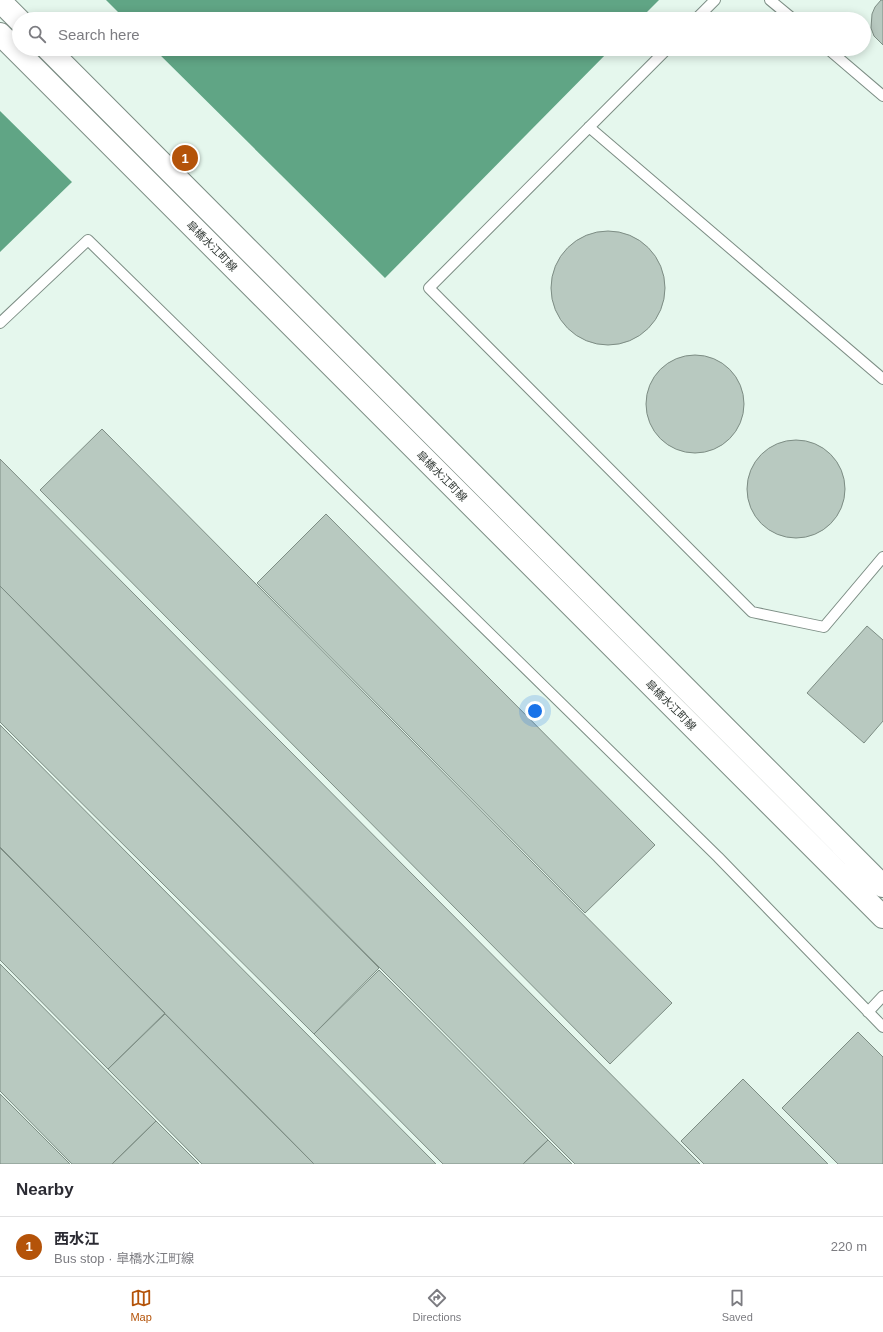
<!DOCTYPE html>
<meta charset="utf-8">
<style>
body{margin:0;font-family:Arial,"Noto Sans JP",sans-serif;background:#f7f7f7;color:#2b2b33}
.you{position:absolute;left:535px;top:711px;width:14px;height:14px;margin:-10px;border:3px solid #fff;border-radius:50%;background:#1a73e8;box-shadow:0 0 0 6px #1a73e833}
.badge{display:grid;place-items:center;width:26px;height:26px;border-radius:50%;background:#b45309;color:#fff;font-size:13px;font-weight:700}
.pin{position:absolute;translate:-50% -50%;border:2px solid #fff;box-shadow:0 1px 4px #0006}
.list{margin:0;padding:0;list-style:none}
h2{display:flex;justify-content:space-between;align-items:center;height:52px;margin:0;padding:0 16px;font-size:17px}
h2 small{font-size:13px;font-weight:400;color:#7c7c81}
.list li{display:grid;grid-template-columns:26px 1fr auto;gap:12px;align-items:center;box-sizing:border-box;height:60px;padding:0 16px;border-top:1px solid #e1e1e2}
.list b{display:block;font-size:15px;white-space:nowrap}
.list p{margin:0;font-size:13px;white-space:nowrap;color:#7c7c81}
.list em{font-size:13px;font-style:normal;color:#7c7c81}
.icon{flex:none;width:22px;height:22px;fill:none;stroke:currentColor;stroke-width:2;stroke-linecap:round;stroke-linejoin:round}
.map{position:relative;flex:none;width:883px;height:1164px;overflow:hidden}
.search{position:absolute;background:#fff;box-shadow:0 2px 10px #0003;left:12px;right:12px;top:12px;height:44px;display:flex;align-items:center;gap:10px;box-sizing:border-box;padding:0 14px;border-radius:22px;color:#7c7c81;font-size:15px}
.sheet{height:112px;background:#fff}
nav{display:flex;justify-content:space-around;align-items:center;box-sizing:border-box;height:56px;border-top:1px solid #e1e1e2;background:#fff;font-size:11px;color:#7c7c81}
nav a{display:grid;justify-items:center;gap:2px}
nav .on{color:#b45309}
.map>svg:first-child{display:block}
.water{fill:#60a585}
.building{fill:#b8c9c0;stroke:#7d8d84}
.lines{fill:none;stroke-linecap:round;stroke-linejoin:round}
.service-casing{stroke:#7c8d84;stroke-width:12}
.tertiary-casing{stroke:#7c8d84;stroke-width:24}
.service{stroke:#fff;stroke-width:10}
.tertiary{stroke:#fff;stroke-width:22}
.labels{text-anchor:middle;stroke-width:3.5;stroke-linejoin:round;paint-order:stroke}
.street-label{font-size:11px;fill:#313834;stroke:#fff}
</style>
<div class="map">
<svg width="883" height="1164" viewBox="0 0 883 1164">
<rect width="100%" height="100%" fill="#e5f7ed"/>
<path class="water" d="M106,0H659L640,19H125Z
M154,49H611L385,278Z
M0,111L72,182L0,252Z"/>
<path class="building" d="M881,0H883V45L874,36L871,28L872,14L875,7Z
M551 288a57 57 0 1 1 114 0a57 57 0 1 1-114 0Z
M646 404a49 49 0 1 1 98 0a49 49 0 1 1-98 0Z
M102,429L672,1003L610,1064L40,490Z
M747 489a49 49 0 1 1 98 0a49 49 0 1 1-98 0Z
M0,459L700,1164H575L0,586Z
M326,514L655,845L585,913L257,583Z
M0,586L379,968L314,1034L0,722Z
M867,626L883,640V721L864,743L807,693Z
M0,725L436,1164H314L0,847Z
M0,848L165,1013L108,1069L0,960Z
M0,964L156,1121L112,1164H72L0,1091Z
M379,970L548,1140L523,1164H443L314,1034Z
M165,1014L314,1164H202L108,1069Z
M858,1032L883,1057V1164H838L782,1108Z
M743,1079L828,1164H704L681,1141Z
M0,1094L70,1164H0Z
M156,1121L199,1164H112Z
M548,1140L572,1164H523Z"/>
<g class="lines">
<defs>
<path id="service" d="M770,0L793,19
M696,19L715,0
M667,49L429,288L752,612L824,627L883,557
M828,49L883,96
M589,127L883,379
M0,323L88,240L718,857L883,1027
M868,1012L883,996"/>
<path id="tertiary" d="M0,1L19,20
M0,34L883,917
M48,49L883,886"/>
</defs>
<use href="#service" class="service-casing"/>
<use href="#tertiary" class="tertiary-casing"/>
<use href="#service" class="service"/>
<use href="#tertiary" class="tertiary"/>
</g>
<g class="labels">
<g class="street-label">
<text transform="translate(212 246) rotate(45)" y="4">皐橋水江町線</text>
<text transform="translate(442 476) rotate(45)" y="4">皐橋水江町線</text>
<text transform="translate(671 705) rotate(45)" y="4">皐橋水江町線</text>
</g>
</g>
</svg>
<div class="you"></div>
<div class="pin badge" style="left:185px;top:158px">1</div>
<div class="search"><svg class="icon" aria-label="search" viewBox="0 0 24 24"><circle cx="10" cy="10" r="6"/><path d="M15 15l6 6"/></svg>Search here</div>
</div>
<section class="sheet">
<h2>Nearby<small></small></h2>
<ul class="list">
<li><span class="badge">1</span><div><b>西水江</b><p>Bus stop · 皐橋水江町線</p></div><em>220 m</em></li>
</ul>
</section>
<nav>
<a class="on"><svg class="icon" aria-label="map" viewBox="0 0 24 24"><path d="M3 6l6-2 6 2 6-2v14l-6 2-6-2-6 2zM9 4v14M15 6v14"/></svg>Map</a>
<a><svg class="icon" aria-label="directions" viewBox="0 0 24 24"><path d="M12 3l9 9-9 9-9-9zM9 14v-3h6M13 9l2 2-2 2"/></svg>Directions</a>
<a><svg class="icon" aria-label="saved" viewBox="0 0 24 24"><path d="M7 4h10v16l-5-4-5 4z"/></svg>Saved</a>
</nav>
